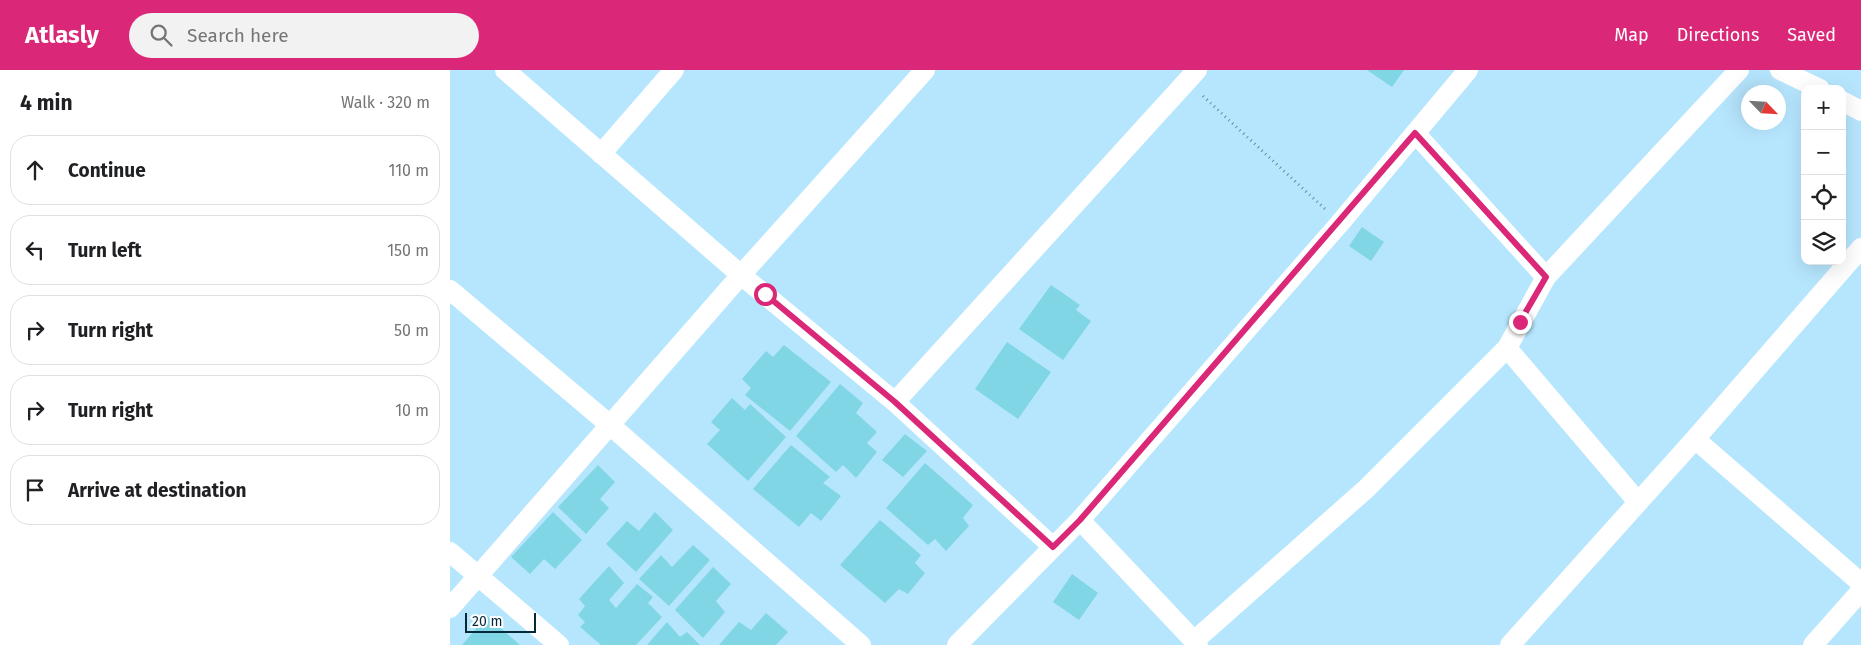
<!DOCTYPE html>
<meta charset="utf-8">
<style>
body{margin:0;font-family:"Fira Sans",sans-serif;background:#f2f2f2;color:#202124}
.controls{position:absolute;right:15px;top:15px;display:grid;overflow:hidden;border-radius:10px;box-shadow:0 5px 20px #0002}
.controls button{width:45px;height:45px;display:grid;place-items:center;padding:0;border:0;border-bottom:1px solid #e0e0e0;background:#fff;color:#202124;font:25px sans-serif}
.compass{position:absolute;left:1291px;top:15px;width:45px;height:45px;border-radius:50%;background:#fff;box-shadow:0 5px 20px #0002;rotate:115deg}
.scale{position:absolute;left:15px;bottom:12px;width:71px;box-sizing:border-box;padding-left:5px;border:2px solid #042a39;border-top:0;font-size:14px;line-height:18px;white-space:nowrap;color:#042a39;-webkit-text-stroke:4px #fff;paint-order:stroke}
.stop{position:absolute;width:15px;height:15px;margin:-11px;border:4px solid #db2777;border-radius:50%;background:#fff}
.stop.end{background:#db2777;border-color:#fff;box-shadow:0 1px 5px #0008}
.list{margin:0;padding:0;list-style:none}
h2{display:flex;justify-content:space-between;align-items:center;height:65px;margin:0;padding:0 20px;font-size:21px}
h2 small{font-size:16px;font-weight:400;color:#757577}
.list li{display:grid;grid-template-columns:32px 1fr auto;gap:15px;align-items:center;box-sizing:border-box;height:70px;margin:0 10px 10px;padding:0 10px;border:1px solid #e0e0e0;border-radius:20px}
.list b{display:block;font-size:19px;white-space:nowrap}
.list em{font-size:16px;font-style:normal;color:#757577}
.icon{flex:none;width:28px;height:28px;fill:none;stroke:currentColor;stroke-width:2;stroke-linecap:round;stroke-linejoin:round}
.map{position:relative;flex:none;width:1411px;height:575px;overflow:hidden}
header{display:flex;align-items:center;gap:30px;box-sizing:border-box;height:70px;padding:0 25px;background:#db2777;color:#fff}
header strong{font-size:24px}
nav{display:flex;gap:28px;margin-inline-start:auto;font-size:18px}
.search{width:350px;height:45px;background:#f2f2f2;display:flex;align-items:center;gap:12px;box-sizing:border-box;padding:0 18px;border-radius:28px;color:#757577;font-size:19px}
main{display:flex}
aside{flex:1;background:#fff}
.map>svg:first-child{display:block}
.building{fill:#80d6e5}
.lines{fill:none;stroke-linecap:round;stroke-linejoin:round}
.path{stroke:#618ca0;stroke-width:3;stroke-dasharray:1 4;stroke-linecap:butt}
.minor{stroke:#fff;stroke-width:20}
.route{stroke:#db2777;stroke-width:6}
</style>
<header>
<strong>Atlasly</strong>
<div class="search"><svg class="icon" aria-label="search" viewBox="0 0 24 24"><circle cx="10" cy="10" r="6"/><path d="M15 15l6 6"/></svg>Search here</div>
<nav><a>Map</a><a>Directions</a><a>Saved</a></nav>
</header>
<main>
<aside>
<h2>4 min<small>Walk · 320 m</small></h2>
<ul class="list">
<li><svg class="icon" aria-label="ahead" viewBox="0 0 24 24"><path d="M12 20V5M6 11l6-6 6 6"/></svg><div><b>Continue</b></div><em>110 m</em></li>
<li><svg class="icon" aria-label="left" viewBox="0 0 24 24"><path d="M17 20v-9H6M10 6l-5 5 5 5"/></svg><div><b>Turn left</b></div><em>150 m</em></li>
<li><svg class="icon" aria-label="right" viewBox="0 0 24 24"><path d="M7 20v-9h11M14 6l5 5-5 5"/></svg><div><b>Turn right</b></div><em>50 m</em></li>
<li><svg class="icon" aria-label="right" viewBox="0 0 24 24"><path d="M7 20v-9h11M14 6l5 5-5 5"/></svg><div><b>Turn right</b></div><em>10 m</em></li>
<li><svg class="icon" aria-label="arrive" viewBox="0 0 24 24"><path d="M6 21V4h12l-3 4 3 4H6"/></svg><div><b>Arrive at destination</b></div></li>
</ul>
</aside>
<div class="map">
<svg width="1411" height="575" viewBox="0 0 1411 575">
<rect width="100%" height="100%" fill="#b6e6fe"/>
<path class="building" d="M917,0H954L942,17Z
M912,157L934,172L921,191L899,176Z
M601,215L630,235L626,240L641,251L613,290L569,259Z
M557,272L601,302L568,349L525,319Z
M334,275L381,312L340,361L295,325L301,318L292,309L316,281L323,287Z
M390,314L413,333L406,343L427,362L417,373L427,382L406,408L393,395L386,402L346,366Z
M282,328L295,340L300,334L336,367L298,411L257,374L270,360L261,352Z
M455,364L477,381L453,407L432,390Z
M341,375L380,407L373,413L391,426L371,451L361,443L349,457L303,419Z
M475,393L523,435L513,448L519,456L496,481L485,469L478,475L436,438Z
M148,395L165,412L150,429L159,438L136,464L108,437Z
M103,442L132,470L105,499L94,489L80,504L61,487Z
M205,442L223,460L186,502L156,474L177,451L189,461Z
M430,450L471,485L465,493L475,503L458,524L449,519L435,533L390,495Z
M243,475L260,490L219,536L189,509L211,485L222,497Z
M159,496L174,513L159,530L166,538L187,514L203,527L198,533L212,547L186,575H151L130,557L135,552L128,545L135,536L129,529Z
M263,497L281,514L266,531L275,542L253,568L225,540Z
M622,504L648,523L629,550L603,532Z
M316,543L338,562L326,575H269L289,552L301,560Z
M37,546L70,575H12Z
M217,552L230,567L237,562L250,575H197Z"/>
<g class="lines">
<path class="path" d="M753,26L875,139"/>
<path class="minor" d="M55,0L291,205L445,332L603,477
M1330,0L1370,19
M1392,31L1411,41
M965,63L1096,207
M151,84L224,0
M0,220L160,355L411,575
M1057,278L1188,432
M445,332L747,0
M1245,369L1411,513
M630,450L748,575
M0,482L109,575
M0,538L291,205L475,0
M744,571L916,419L1057,278L1096,207L1289,0
M507,575L630,450L890,153L1018,0
M1060,575L1245,369L1411,178
M1363,575L1411,521"/>
</g>
<g class="lines">
<path class="route" d="M315,224L445,332L603,477L630,450L965,63L1096,207L1070,252"/>
</g>
</svg>
<div class="controls">
<button>+</button>
<button>−</button>
<button><svg class="icon" aria-label="locate" viewBox="0 0 24 24"><circle cx="12" cy="12" r="6"/><path d="M12 2v4M12 18v4M2 12h4M18 12h4"/></svg></button>
<button><svg class="icon" aria-label="layers" viewBox="0 0 24 24"><path d="M12 4l9 5-9 5-9-5zM3 14l9 5 9-5"/></svg></button>
</div>
<svg class="compass" viewBox="-18 -18 36 36"><path d="M0-13l5 13h-10z" fill="#e53935"/><path d="M0 13l5-13h-10z" fill="#757577"/></svg>
<div class="scale">20 m</div>
<div class="stop" style="left:315px;top:224px"></div>
<div class="stop end" style="left:1070px;top:252px"></div>
</div>
</main>
